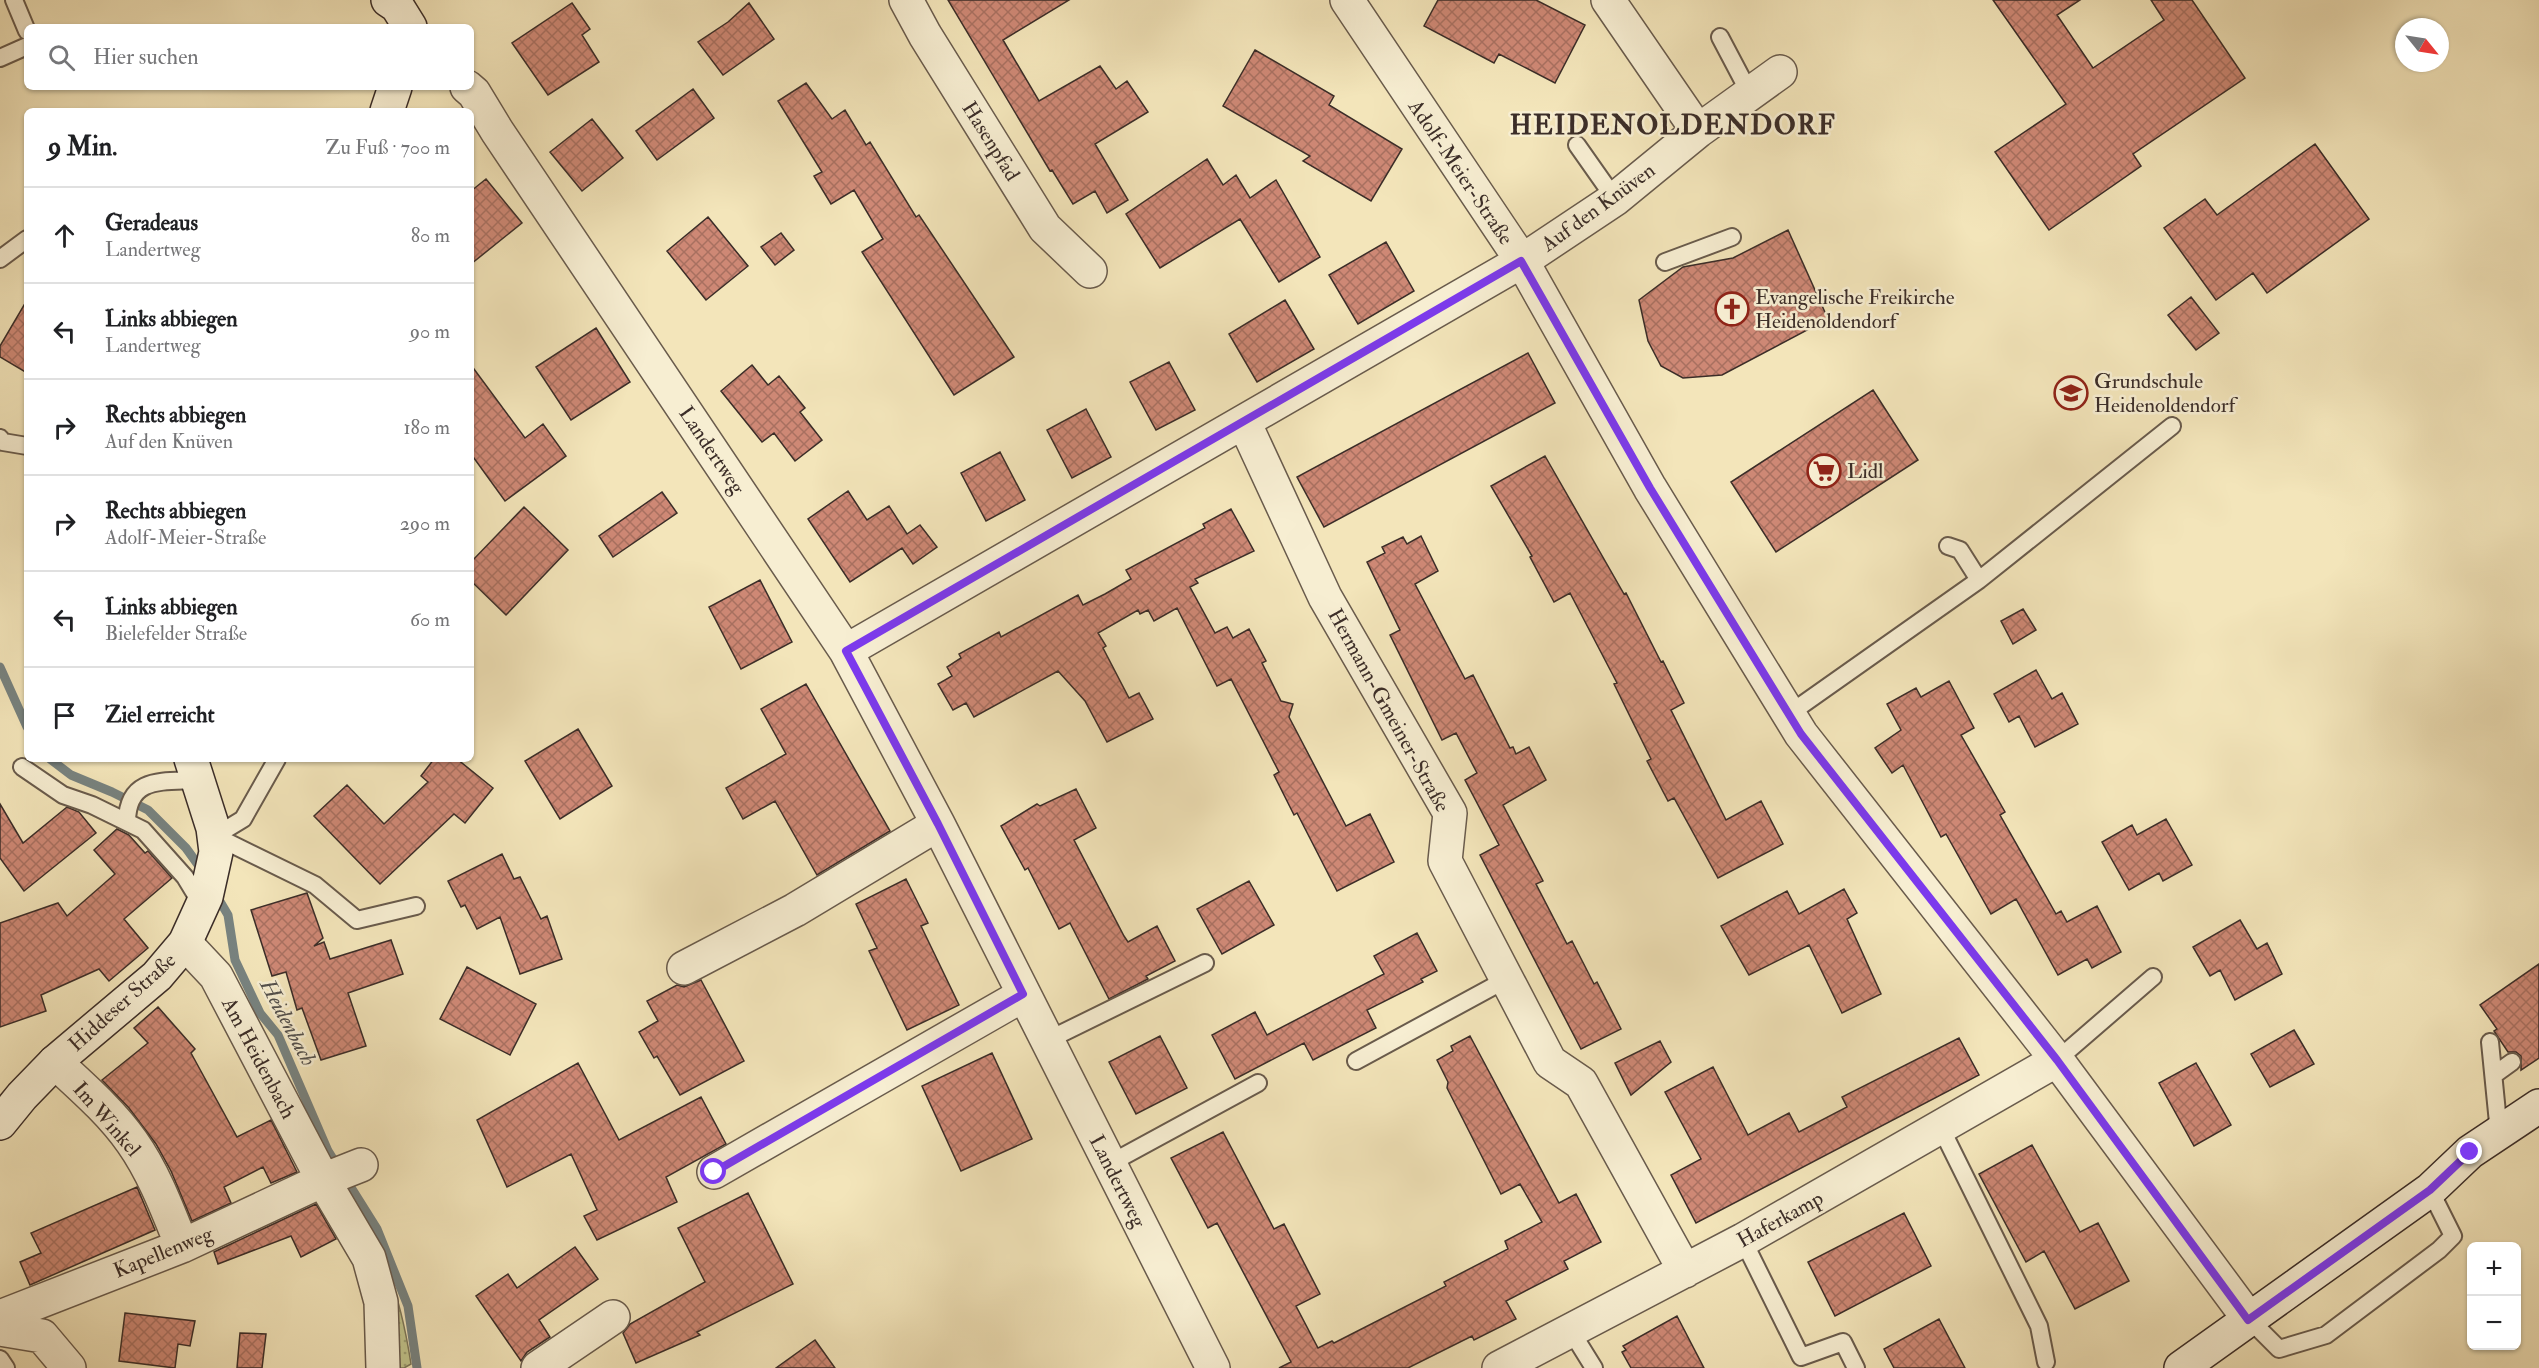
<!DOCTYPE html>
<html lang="de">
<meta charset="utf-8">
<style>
body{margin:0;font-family:"IM FELL Double Pica",serif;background:#f2f2f2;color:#202124}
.controls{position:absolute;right:18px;bottom:18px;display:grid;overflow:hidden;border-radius:9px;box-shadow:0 2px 4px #0004}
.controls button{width:54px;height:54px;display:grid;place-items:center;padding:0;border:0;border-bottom:2px solid #e0e0e0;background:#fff;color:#202124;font:30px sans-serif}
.compass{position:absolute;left:2395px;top:18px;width:54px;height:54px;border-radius:50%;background:#fff;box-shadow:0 2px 4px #0004;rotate:120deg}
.stop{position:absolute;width:18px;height:18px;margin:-14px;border:4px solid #7c3aed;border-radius:50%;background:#fff}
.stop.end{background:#7c3aed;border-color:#fff;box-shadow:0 2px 6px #0008}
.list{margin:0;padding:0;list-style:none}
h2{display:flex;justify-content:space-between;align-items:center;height:78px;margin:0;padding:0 24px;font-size:26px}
h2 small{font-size:20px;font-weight:400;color:#757577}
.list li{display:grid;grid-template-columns:39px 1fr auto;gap:18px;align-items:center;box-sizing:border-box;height:96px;padding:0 24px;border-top:2px solid #e0e0e0}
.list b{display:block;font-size:22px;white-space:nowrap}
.list p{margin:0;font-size:20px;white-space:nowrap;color:#757577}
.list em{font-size:20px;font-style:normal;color:#757577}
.icon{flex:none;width:33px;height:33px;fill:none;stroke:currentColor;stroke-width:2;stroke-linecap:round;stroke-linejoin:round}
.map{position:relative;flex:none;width:2539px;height:1368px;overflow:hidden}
.search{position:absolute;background:#fff;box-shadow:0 2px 4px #0004;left:24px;top:24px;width:450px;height:66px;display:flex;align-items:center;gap:15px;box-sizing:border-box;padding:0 21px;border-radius:9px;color:#757577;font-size:22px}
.panel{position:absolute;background:#fff;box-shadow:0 2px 4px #0004;left:24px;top:108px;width:450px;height:654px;border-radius:9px}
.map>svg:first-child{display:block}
.grass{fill:url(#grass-dots);stroke:#7e785a;stroke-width:1.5}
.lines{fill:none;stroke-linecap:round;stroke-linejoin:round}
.stream{stroke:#788380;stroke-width:9}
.building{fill:url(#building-cross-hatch);stroke:#3b2d28;stroke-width:1.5}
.lane-casing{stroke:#695b4c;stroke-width:20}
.street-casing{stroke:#695b4c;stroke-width:36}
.secondary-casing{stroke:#3b2d28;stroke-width:36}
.lane{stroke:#f7eed2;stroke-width:16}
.street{stroke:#f7eed2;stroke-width:33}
.secondary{stroke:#f7eed2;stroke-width:33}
.route{stroke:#7c3aed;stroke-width:8}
.labels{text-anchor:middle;stroke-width:5;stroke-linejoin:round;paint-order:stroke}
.street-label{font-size:21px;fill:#3b2d28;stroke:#f7eed2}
.poi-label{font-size:21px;fill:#3b2d28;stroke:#f7eed2;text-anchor:start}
.water-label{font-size:22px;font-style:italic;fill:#54514d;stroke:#f7eed2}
.district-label{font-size:27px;font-weight:bold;letter-spacing:1.5px;fill:#3b2d28;stroke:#f7eed2}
</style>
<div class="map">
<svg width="2539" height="1368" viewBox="0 0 2539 1368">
<defs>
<pattern id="grass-dots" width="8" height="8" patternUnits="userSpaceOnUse" patternTransform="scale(1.5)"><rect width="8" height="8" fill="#c1c38b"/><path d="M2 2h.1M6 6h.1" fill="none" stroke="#9e9f72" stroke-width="1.8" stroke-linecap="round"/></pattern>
<pattern id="building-cross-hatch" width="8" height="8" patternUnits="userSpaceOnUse" patternTransform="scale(1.5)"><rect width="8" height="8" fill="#ce8875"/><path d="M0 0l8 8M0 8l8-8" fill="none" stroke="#a87060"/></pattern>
</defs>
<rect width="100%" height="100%" fill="#f3e5ba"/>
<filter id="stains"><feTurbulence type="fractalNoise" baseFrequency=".00333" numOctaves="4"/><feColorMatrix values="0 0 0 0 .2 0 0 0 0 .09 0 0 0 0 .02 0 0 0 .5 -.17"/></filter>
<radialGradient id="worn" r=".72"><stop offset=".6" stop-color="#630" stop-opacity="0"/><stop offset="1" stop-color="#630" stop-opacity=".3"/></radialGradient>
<path class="grass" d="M388,1272C400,1302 406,1332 411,1364L404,1368H390Z"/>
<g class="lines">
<path class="stream" d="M0,667L27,727
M50,759L71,775L112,792L148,810L186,848L204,873
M215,893L228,915L235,960L260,1013L278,1035L328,1151L377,1229L408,1306L417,1368"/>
</g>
<path class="building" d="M948,0H1069L1003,40L1039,101L1100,66L1116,89L1127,81L1148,112L1095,144L1128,200L1107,213L1095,191L1073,204L1052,170L1050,171Z
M1438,0H1536L1585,25L1555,83L1499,54L1494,63L1424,26Z
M1993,0H2080L2057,15L2093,68L2164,20L2151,0H2192L2245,78L2133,154L2141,166L2049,230L1995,152L2066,104Z
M572,3L590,29L582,35L599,62L548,95L512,43Z
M749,3L774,39L723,75L698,42L728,22Z
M1255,50L1334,96L1329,105L1402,149L1371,201L1303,161L1310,156L1223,106Z
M806,83L832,119L845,110L866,145L870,142L916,217L919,215L1014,357L954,395L862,252L883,239L854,190L831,204L814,176L822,172L778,101Z
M693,89L714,118L657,160L636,131Z
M592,119L623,158L582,191L550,152Z
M2315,144L2369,219L2267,293L2253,273L2216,300L2164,228L2205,199L2217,215Z
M1207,159L1223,185L1236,175L1250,198L1276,180L1320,257L1279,282L1240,219L1160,268L1126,214Z
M486,179L522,223L471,264V191Z
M708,217L748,266L706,300L667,251Z
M1788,230L1828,319L1722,375L1683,378L1661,366L1648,341L1639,300L1683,267L1733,258Z
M781,233L794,250L775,265L761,247Z
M1386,242L1414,291L1358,324L1329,275Z
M2191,297L2219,333L2196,350L2168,315Z
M27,300V373L0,357V346Z
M1285,300L1314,349L1257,382L1229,334Z
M596,328L630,382L571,420L536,367Z
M1528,353L1555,403L1324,527L1297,477Z
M1169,362L1195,410L1156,430L1130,382Z
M471,365L525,438L543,424L566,456L505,501L471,454Z
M752,365L768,385L779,376L805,408L800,412L822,440L795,461L774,433L762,442L721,391Z
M1873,390L1918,460L1776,552L1731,482Z
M1086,409L1111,457L1072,478L1047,430Z
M1000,452L1025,500L986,521L961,473Z
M1545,456L1624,594L1626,593L1661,662L1663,661L1684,703L1671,710L1726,820L1761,801L1783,844L1718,878L1674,798L1668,801L1647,761L1651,759L1614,684L1617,683L1570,593L1554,602L1530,557L1532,556L1491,486Z
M848,491L867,520L889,506L907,534L920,525L937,547L913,564L902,548L850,582L808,519Z
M662,492L677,513L613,557L599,536Z
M524,507L568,550L506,615L471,581V562Z
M1231,509L1254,551L1195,579L1198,583L1190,587L1215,633L1227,627L1233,638L1249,629L1266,661L1262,663L1281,701L1293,704L1289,717L1346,826L1370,814L1394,862L1337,891L1297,813L1294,815L1274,775L1279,772L1231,679L1217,686L1177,608L1154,621L1148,610L1140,614L1138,610L1098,633L1106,646L1103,648L1129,698L1139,693L1153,719L1107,742L1085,701L1058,671L974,717L966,703L953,710L938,684L952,676L947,667L961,658L959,654L999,632L1001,637L1078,595L1083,605L1105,594L1131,579L1126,570L1205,528L1203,524Z
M1421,536L1438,571L1415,584L1465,679L1473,675L1510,748L1513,747L1516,754L1529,747L1546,780L1503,805L1543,881L1536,884L1567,944L1572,941L1594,984L1597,982L1621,1029L1581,1049L1480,855L1499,845L1465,780L1477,773L1456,733L1442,740L1390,635L1400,630L1367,562L1385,553L1382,547L1403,537L1407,544Z
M760,580L792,642L741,669L709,607Z
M2023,609L2036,630L2013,644L2001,621Z
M2036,670L2052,699L2062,693L2078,724L2035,747L2019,716L2009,722L1994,694Z
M1949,681L1974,728L1961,735L2005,812L2000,815L2056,914L2061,911L2067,922L2097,906L2121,952L2092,968L2087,959L2058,975L2016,899L1991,914L1946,834L1941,837L1903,765L1892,773L1875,748L1901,730L1887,704L1916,688L1921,697Z
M806,684L890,831L817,875L775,801L743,819L726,788L786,754L761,709Z
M578,729L612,786L560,819L525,761Z
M434,759H457L493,788L465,823L454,814L380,884L314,816L347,785L384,824L428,782L421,776Z
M1076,789L1096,828L1074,840L1124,936L1128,942L1157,926L1175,961L1146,976L1148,979L1109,999L1070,923L1059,929L1028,868L1025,870L1001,826L1037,804L1040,806Z
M0,804L23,843L67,807L79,812L96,833L24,891L0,858Z
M2166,819L2192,865L2163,881L2159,873L2129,890L2102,842L2132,825L2137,835Z
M117,829L129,835L145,853L148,851L172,878L124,919L148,948L109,981L99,969L41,995L46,1011L0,1027V923L58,903L67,916L115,874L94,850Z
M502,854L514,879L520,877L541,919L547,916L562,959L520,974L500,917L477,929L465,905L461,907L448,881Z
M906,879L928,923L921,926L959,1005L907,1030L869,951L877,948L856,904Z
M1249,881L1274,925L1222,954L1197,909Z
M1844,889L1857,913L1847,919L1881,994L1842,1013L1809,945L1749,975L1721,926L1787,891L1799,914Z
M307,893L323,938L314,946L324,942L330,959L391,940L403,974L348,993L366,1046L321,1060L302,1008L297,1010L286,972L272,976L251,910Z
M2240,920L2257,949L2267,943L2282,974L2235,1000L2220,970L2210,976L2193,947Z
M1417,933L1437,971L1421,979L1423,982L1367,1010L1376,1028L1313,1060L1304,1043L1235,1079L1212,1035L1255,1012L1267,1035L1384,974L1374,956Z
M2539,964V1058L2521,1070V1056L2516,1052H2508L2494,1031L2497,1029L2480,1005Z
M467,967L536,1004L510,1055L440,1019Z
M701,980L744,1061L680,1095L657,1056L654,1058L639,1032L658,1021L647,1001L677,985L684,987Z
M158,1007L195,1049L191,1053L237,1137L271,1120L297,1172L271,1183L263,1167L224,1187L231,1203L192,1221L171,1171L156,1144L129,1108L102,1080L148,1043L134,1028Z
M2294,1030L2314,1064L2270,1087L2251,1054Z
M1160,1036L1187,1088L1136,1114L1109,1062Z
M1470,1036L1559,1203L1576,1194L1601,1242L1564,1261L1568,1269L1506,1301L1516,1319L1474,1340L1472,1336L1408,1368H1279L1291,1362L1217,1223L1208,1228L1171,1158L1223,1132L1274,1229L1284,1224L1320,1294L1296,1306L1318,1348L1332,1341L1334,1343L1446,1286L1444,1282L1508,1249L1505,1241L1542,1222L1520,1184L1501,1194L1447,1088L1448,1082L1437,1060L1453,1051L1451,1046Z
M1959,1038L1979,1075L1696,1223L1671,1175L1701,1159L1665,1092L1713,1067L1748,1135L1789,1113L1799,1132L1847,1107L1842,1097Z
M1660,1041L1671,1062L1631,1095L1615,1063Z
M992,1053L1032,1139L961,1171L922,1086Z
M578,1063L619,1140L701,1097L726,1144L666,1177L677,1202L597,1240L584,1216L597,1210L571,1154L507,1187L477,1120Z
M2196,1063L2231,1125L2194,1146L2159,1083Z
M2032,1145L2080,1232L2098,1223L2129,1281L2075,1309L2044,1251L2026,1262L1979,1174Z
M137,1187L155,1230L30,1285L20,1262L41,1253L31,1233Z
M748,1193L793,1284L697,1332L700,1335L636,1363L623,1333L630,1324L705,1282L678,1228Z
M316,1204L336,1239L301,1257L291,1236L218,1264L214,1252Z
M1904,1213L1931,1266L1835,1316L1808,1262Z
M575,1247L598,1279L539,1320L550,1337L527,1352L521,1361L476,1296L508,1274L517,1288Z
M125,1313L195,1321L190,1346L178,1344L175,1368L119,1361Z
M1677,1316L1704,1368H1631L1622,1352L1626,1350L1623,1346Z
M1939,1319L1965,1368H1894L1884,1349Z
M240,1333L266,1334L262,1368H237Z
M815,1340L835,1368H776Z"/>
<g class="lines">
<defs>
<path id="lane" d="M14,0L27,31
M1720,37L1749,92
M0,58L27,46
M1577,145L1615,199
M0,259L27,239
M1665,262L1732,237
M0,438L3,442L27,446
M1948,546L1960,550L1979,580
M1789,714L1979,580L2172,426
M22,767L63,795L92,805L143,830L185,877L202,905
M127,821C128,776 163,782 197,780
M215,836L315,885L357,920L416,906
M215,836L243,819L277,759
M1046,1041L1205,963
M2490,1042L2499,1133
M2057,1060L2153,977
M1356,1061L1507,979
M2494,1075L2512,1062
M1941,1128L2039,1326L2046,1362
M1109,1164L1258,1083
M1743,1240L1801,1357L1843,1342L1856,1368
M2249,1319L2279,1349L2326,1335L2439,1250L2453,1236L2430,1190
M1571,1331L1594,1368
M0,1359L6,1368"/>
<path id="street" d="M906,0L925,35L1045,228L1090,271
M1347,0L1522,261L1650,488L1801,734L2057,1060L2249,1319
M1608,0L1698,131
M467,87L474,93L497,131L846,651L938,824L1213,1368
M1244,422L1325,597L1450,813L1445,861L1550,1062L1581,1083L1685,1271
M846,651L1522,261L1615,199L1698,131L1780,72
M185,943L216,976L323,1180L369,1258L381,1302L383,1368
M684,968L795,910L938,824
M55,1062C82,1087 111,1112 132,1142C154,1173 168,1211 182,1246
M714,1172L1023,995
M0,1317L182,1246L323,1180L361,1165
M0,1329L42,1336L69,1368
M538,1368L613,1317
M1499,1368L1743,1240L2057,1060"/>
<path id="secondary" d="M388,0L397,6L410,27
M387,111L395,87
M0,1123L22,1096L55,1062L157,976L185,943L206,897L216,852L213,828L191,759
M2181,1368L2430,1190L2470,1152L2539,1106"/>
</defs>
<use href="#lane" class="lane-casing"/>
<use href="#street" class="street-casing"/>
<use href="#secondary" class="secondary-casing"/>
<use href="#lane" class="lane"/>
<use href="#street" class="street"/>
<use href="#secondary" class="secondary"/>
</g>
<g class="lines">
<path class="route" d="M714,1172L1023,994L938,824L846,651L1521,261L1650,488L1801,734L2057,1060L2248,1320L2430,1190L2470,1152"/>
</g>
<defs>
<symbol id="church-ring" viewBox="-11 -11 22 22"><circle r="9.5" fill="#f7eed2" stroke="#8f2418" stroke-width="1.5"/><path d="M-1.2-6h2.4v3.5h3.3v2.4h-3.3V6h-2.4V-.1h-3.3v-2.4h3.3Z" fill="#8f2418"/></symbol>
<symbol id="school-ring" viewBox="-11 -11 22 22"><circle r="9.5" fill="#f7eed2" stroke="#8f2418" stroke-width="1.5"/><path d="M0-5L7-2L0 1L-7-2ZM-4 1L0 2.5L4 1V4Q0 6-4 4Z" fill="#8f2418"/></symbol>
<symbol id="supermarket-ring" viewBox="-11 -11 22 22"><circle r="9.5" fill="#f7eed2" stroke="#8f2418" stroke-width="1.5"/><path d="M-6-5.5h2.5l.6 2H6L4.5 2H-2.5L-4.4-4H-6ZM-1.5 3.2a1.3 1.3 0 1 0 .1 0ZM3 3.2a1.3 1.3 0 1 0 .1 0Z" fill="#8f2418"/></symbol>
</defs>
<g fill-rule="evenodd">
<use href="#church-ring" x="1713" y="290" width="38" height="38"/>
<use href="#school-ring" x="2052" y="374" width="38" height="38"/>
<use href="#supermarket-ring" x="1805" y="452" width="38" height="38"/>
</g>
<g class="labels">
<g class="street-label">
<text transform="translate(991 141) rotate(58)" y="7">Hasenpfad</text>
<text transform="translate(1461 172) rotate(56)" y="7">Adolf-Meier-Straße</text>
<text transform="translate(1598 207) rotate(-36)" y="7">Auf den Knüven</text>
<text transform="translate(712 450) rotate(56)" y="7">Landertweg</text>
<text transform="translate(1389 710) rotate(61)" y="7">Hermann-Gmeiner-Straße</text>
<text transform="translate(122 1002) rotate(-42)" y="7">Hiddeser Straße</text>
<text transform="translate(259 1058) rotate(62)" y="7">Am Heidenbach</text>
<text transform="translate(107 1119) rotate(49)" y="7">Im Winkel</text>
<text transform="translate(1118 1181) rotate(63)" y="7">Landertweg</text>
<text transform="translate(1780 1219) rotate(-29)" y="7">Haferkamp</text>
<text transform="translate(163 1252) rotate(-22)" y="7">Kapellenweg</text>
</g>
<g class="poi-label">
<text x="1755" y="304">Evangelische Freikirche<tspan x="1755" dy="24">Heidenoldendorf</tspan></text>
<text x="2094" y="388">Grundschule<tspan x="2094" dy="24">Heidenoldendorf</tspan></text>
<text x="1847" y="478">Lidl</text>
</g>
<g class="water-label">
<text transform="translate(289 1022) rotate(62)" y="8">Heidenbach</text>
</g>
<g class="district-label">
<text x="1673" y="134">HEIDENOLDENDORF</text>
</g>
</g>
<rect width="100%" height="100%" filter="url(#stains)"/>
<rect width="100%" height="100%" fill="url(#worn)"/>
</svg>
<div class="controls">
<button>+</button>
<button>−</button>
</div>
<svg class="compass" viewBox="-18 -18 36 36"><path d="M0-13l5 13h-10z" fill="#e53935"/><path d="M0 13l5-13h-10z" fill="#757577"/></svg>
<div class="stop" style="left:714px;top:1172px"></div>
<div class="stop end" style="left:2470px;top:1152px"></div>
<div class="search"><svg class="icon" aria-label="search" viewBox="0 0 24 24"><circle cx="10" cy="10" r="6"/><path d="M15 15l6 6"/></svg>Hier suchen</div>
<section class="panel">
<h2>9 Min.<small>Zu Fuß · 700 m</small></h2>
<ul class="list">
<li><svg class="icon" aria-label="ahead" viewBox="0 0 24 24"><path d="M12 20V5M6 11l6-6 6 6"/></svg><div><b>Geradeaus</b><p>Landertweg</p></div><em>80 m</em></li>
<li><svg class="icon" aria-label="left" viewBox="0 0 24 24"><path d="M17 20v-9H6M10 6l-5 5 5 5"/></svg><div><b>Links abbiegen</b><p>Landertweg</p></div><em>90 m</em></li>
<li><svg class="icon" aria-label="right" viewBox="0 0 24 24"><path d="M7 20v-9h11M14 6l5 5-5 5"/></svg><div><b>Rechts abbiegen</b><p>Auf den Knüven</p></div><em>180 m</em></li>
<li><svg class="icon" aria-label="right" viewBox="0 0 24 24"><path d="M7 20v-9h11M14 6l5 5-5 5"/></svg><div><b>Rechts abbiegen</b><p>Adolf-Meier-Straße</p></div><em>290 m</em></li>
<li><svg class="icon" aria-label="left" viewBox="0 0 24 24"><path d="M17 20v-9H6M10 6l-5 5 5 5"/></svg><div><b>Links abbiegen</b><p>Bielefelder Straße</p></div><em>60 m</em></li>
<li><svg class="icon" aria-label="arrive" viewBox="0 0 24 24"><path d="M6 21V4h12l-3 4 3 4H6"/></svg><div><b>Ziel erreicht</b></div></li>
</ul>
</section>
</div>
